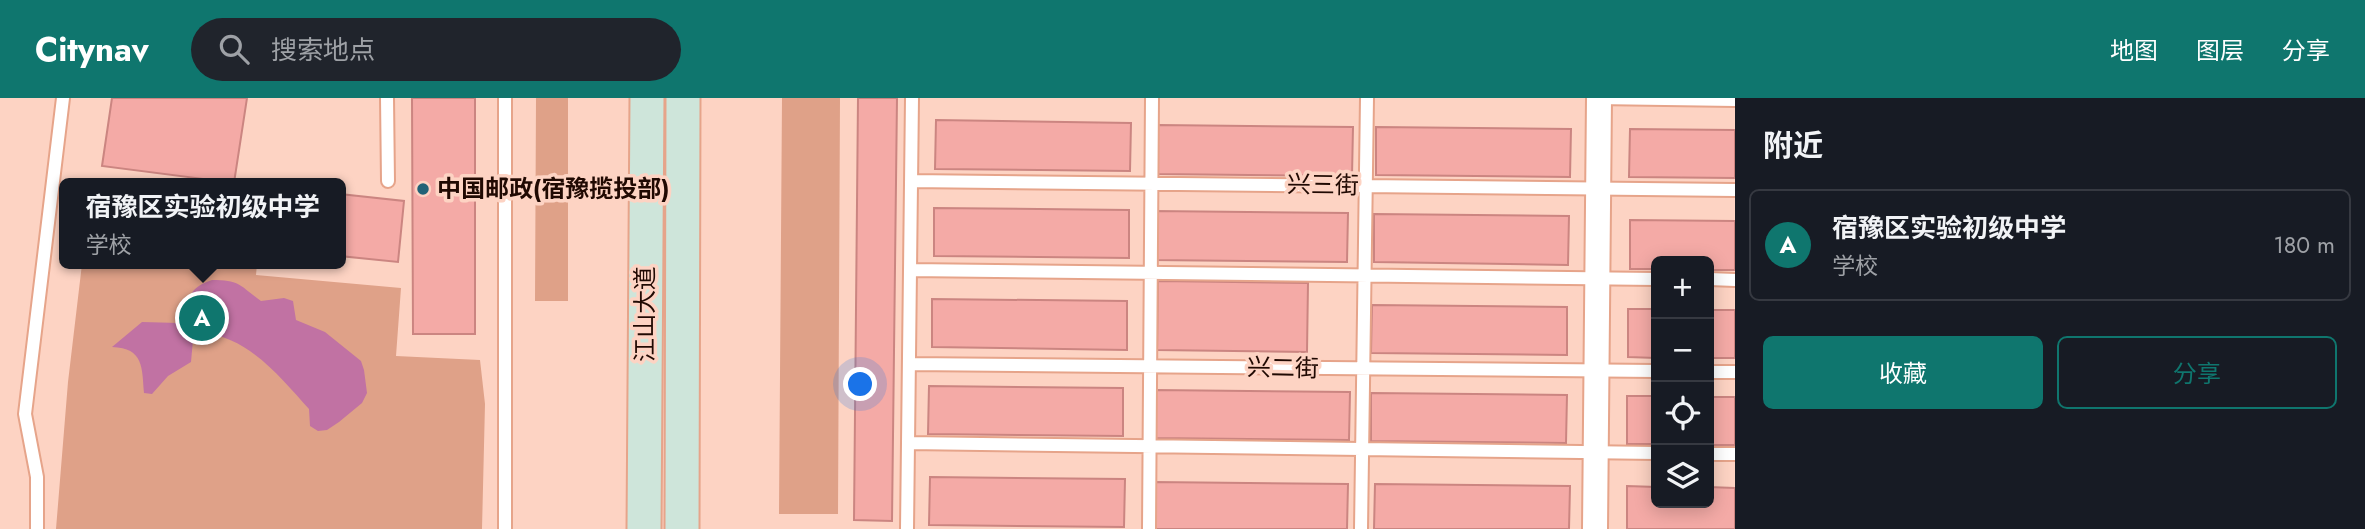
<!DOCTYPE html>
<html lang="zh">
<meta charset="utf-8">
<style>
body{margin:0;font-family:Jost,"Noto Sans SC",sans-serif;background:#20242c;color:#f1f3f6}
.controls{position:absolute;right:21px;bottom:21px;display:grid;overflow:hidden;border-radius:10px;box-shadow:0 4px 18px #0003}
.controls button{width:63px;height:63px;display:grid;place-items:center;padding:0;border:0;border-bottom:2px solid #363941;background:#171b24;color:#f1f3f6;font:35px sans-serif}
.you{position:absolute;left:861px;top:287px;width:24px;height:24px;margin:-18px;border:5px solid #fff;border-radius:50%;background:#1a73e8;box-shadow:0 0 0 10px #1a73e833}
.badge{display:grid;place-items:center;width:46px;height:46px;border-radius:50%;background:#0f766e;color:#fff;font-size:23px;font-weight:700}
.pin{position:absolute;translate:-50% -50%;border:4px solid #fff;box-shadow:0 2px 7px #0006}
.popup{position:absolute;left:59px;top:80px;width:287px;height:91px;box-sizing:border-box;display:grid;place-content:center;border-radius:10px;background:#171b24;filter:drop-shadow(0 2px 5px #0005);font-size:23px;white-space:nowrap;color:#9ea1a6}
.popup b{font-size:26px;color:#f1f3f6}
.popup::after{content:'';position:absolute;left:50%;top:100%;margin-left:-14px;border:14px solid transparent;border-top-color:#171b24}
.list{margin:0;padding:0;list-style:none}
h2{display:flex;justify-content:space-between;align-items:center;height:91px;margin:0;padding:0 28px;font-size:30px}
h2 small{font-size:23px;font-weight:400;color:#9ea1a6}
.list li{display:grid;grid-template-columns:46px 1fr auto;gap:21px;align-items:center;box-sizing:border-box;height:112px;margin:0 14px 14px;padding:0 14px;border:2px solid #363941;border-radius:10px}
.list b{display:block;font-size:26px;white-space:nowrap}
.list p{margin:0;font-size:23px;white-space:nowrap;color:#9ea1a6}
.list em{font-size:23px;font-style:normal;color:#9ea1a6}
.actions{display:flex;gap:14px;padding:21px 28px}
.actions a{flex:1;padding:16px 0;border:2px solid #0f766e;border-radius:10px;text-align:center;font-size:24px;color:#0f766e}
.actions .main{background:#0f766e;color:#fff}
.icon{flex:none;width:38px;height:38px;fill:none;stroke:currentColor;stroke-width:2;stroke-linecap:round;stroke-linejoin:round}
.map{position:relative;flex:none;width:1735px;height:431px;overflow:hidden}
header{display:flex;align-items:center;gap:42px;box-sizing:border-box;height:98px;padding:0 35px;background:#0f766e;color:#fff}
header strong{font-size:33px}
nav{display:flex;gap:38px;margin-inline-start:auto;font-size:24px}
.search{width:490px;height:63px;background:#20242c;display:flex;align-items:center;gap:18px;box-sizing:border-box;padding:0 24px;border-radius:38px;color:#9ea1a6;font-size:26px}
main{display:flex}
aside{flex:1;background:#171b24}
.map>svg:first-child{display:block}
.green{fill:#dfa188}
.water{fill:#c172a3}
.building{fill:#f4aaa6;stroke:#cb8581;stroke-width:2}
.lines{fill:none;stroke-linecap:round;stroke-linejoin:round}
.service-casing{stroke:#e6a48a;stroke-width:16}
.minor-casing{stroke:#e6a48a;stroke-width:28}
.secondary-casing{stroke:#e6a48a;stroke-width:37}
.service{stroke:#fff;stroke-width:12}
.minor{stroke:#fff;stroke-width:24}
.secondary{stroke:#cee5da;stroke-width:33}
.poi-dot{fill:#216277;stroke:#fdd3c3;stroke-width:2.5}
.labels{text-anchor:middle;stroke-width:7;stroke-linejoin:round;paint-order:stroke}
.street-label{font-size:24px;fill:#200902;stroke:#fdd3c3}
.poi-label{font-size:24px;font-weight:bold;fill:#200902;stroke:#fdd3c3;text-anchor:start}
</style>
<header>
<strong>Citynav</strong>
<div class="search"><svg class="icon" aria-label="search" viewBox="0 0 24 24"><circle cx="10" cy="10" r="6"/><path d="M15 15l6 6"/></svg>搜索地点</div>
<nav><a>地图</a><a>图层</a><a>分享</a></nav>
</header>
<main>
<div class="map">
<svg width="1735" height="431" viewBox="0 0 1735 431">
<rect width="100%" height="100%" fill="#fdd3c3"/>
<path class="green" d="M536,0H568V203H535Z
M782,0H840L838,416H779Z
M82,166H257L256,177L401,190L396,258L480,262L485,306L482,431H56L68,284Z"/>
<path class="water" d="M212,182C241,182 240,188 261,203L284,200L293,203L296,222L325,234L361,263L364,272L367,295L362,305L339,324L327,332L318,333L310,328L309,311C281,280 248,238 202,235L193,242L191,264L168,278L152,296L144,295C142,270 144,250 112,249L142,224L179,225L188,222C188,198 189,190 212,182Z"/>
<path class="building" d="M112,0H247L234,85L102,68Z
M412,0H475V236H413Z
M858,0H897L892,423L854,422Z
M936,22L1131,25L1130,73L935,71Z
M1158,27L1353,29L1352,78L1157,76Z
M1376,29L1571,31L1570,79L1376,77Z
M1630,31L1735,32V80L1629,79Z
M340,96L404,103L398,164L340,158Z
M934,110L1129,112V160L934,158Z
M1153,113L1348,115L1347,164L1152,162Z
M1374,116L1569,118L1568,167L1374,164Z
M1630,122L1735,123V172H1709V163H1656V171H1630Z
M1158,183L1308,185L1307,254L1157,252Z
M932,201L1127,203V252L932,249Z
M1372,207L1567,209V257L1371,255Z
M1628,211H1656V260L1628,259Z
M1709,212H1735V260H1709Z
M929,288L1123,290V338L928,336Z
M1155,292L1350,294L1349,342L1154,340Z
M1371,295L1567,297L1566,345L1371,343Z
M1627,298H1656V346H1627Z
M1709,299H1735V347H1709Z
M930,379L1125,381L1124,429L929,427Z
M1153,384L1348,386L1347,431H1152Z
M1375,386L1570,388L1569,431H1374Z
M1627,388L1656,389V405H1709V389L1735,390V431H1627Z"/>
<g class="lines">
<defs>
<path id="service" d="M387,0L388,83
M1595,0L1735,2
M911,83L1735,92
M910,172L1656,181
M1709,181L1735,182
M909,266L1656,273
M1709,274H1735
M908,345L1656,355
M1709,356H1735
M37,431V379L25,316L63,0
M505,431V0
M907,431L912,0
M1149,431L1152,0
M1361,431L1367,0"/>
<path id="minor" d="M1595,431L1599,0"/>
<path id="secondary" d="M644,431L647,0
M682,431L683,0"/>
</defs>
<use href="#service" class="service-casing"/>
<use href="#minor" class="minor-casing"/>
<use href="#secondary" class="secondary-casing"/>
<use href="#service" class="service"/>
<use href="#minor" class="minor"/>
<use href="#secondary" class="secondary"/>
</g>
<circle class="poi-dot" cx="423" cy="91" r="7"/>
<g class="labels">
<g class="street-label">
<text transform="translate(1323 87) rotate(1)" y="8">兴三街</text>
<text transform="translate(645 216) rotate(-90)" y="8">江山大道</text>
<text transform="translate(1283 270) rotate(1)" y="8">兴二街</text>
</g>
<g class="poi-label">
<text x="437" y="99">中国邮政(宿豫揽投部)</text>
</g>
</g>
</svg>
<div class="controls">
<button>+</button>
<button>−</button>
<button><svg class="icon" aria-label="locate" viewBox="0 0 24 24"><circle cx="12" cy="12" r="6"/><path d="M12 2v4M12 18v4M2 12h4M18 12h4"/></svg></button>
<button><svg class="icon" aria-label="layers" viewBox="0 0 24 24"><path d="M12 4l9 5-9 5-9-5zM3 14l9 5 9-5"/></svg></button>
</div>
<div class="you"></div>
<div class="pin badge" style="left:202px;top:220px">A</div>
<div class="popup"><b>宿豫区实验初级中学</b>学校</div>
</div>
<aside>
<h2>附近<small></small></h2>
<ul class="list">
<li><span class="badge">A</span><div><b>宿豫区实验初级中学</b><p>学校</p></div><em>180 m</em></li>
</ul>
<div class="actions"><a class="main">收藏</a><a>分享</a></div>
</aside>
</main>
